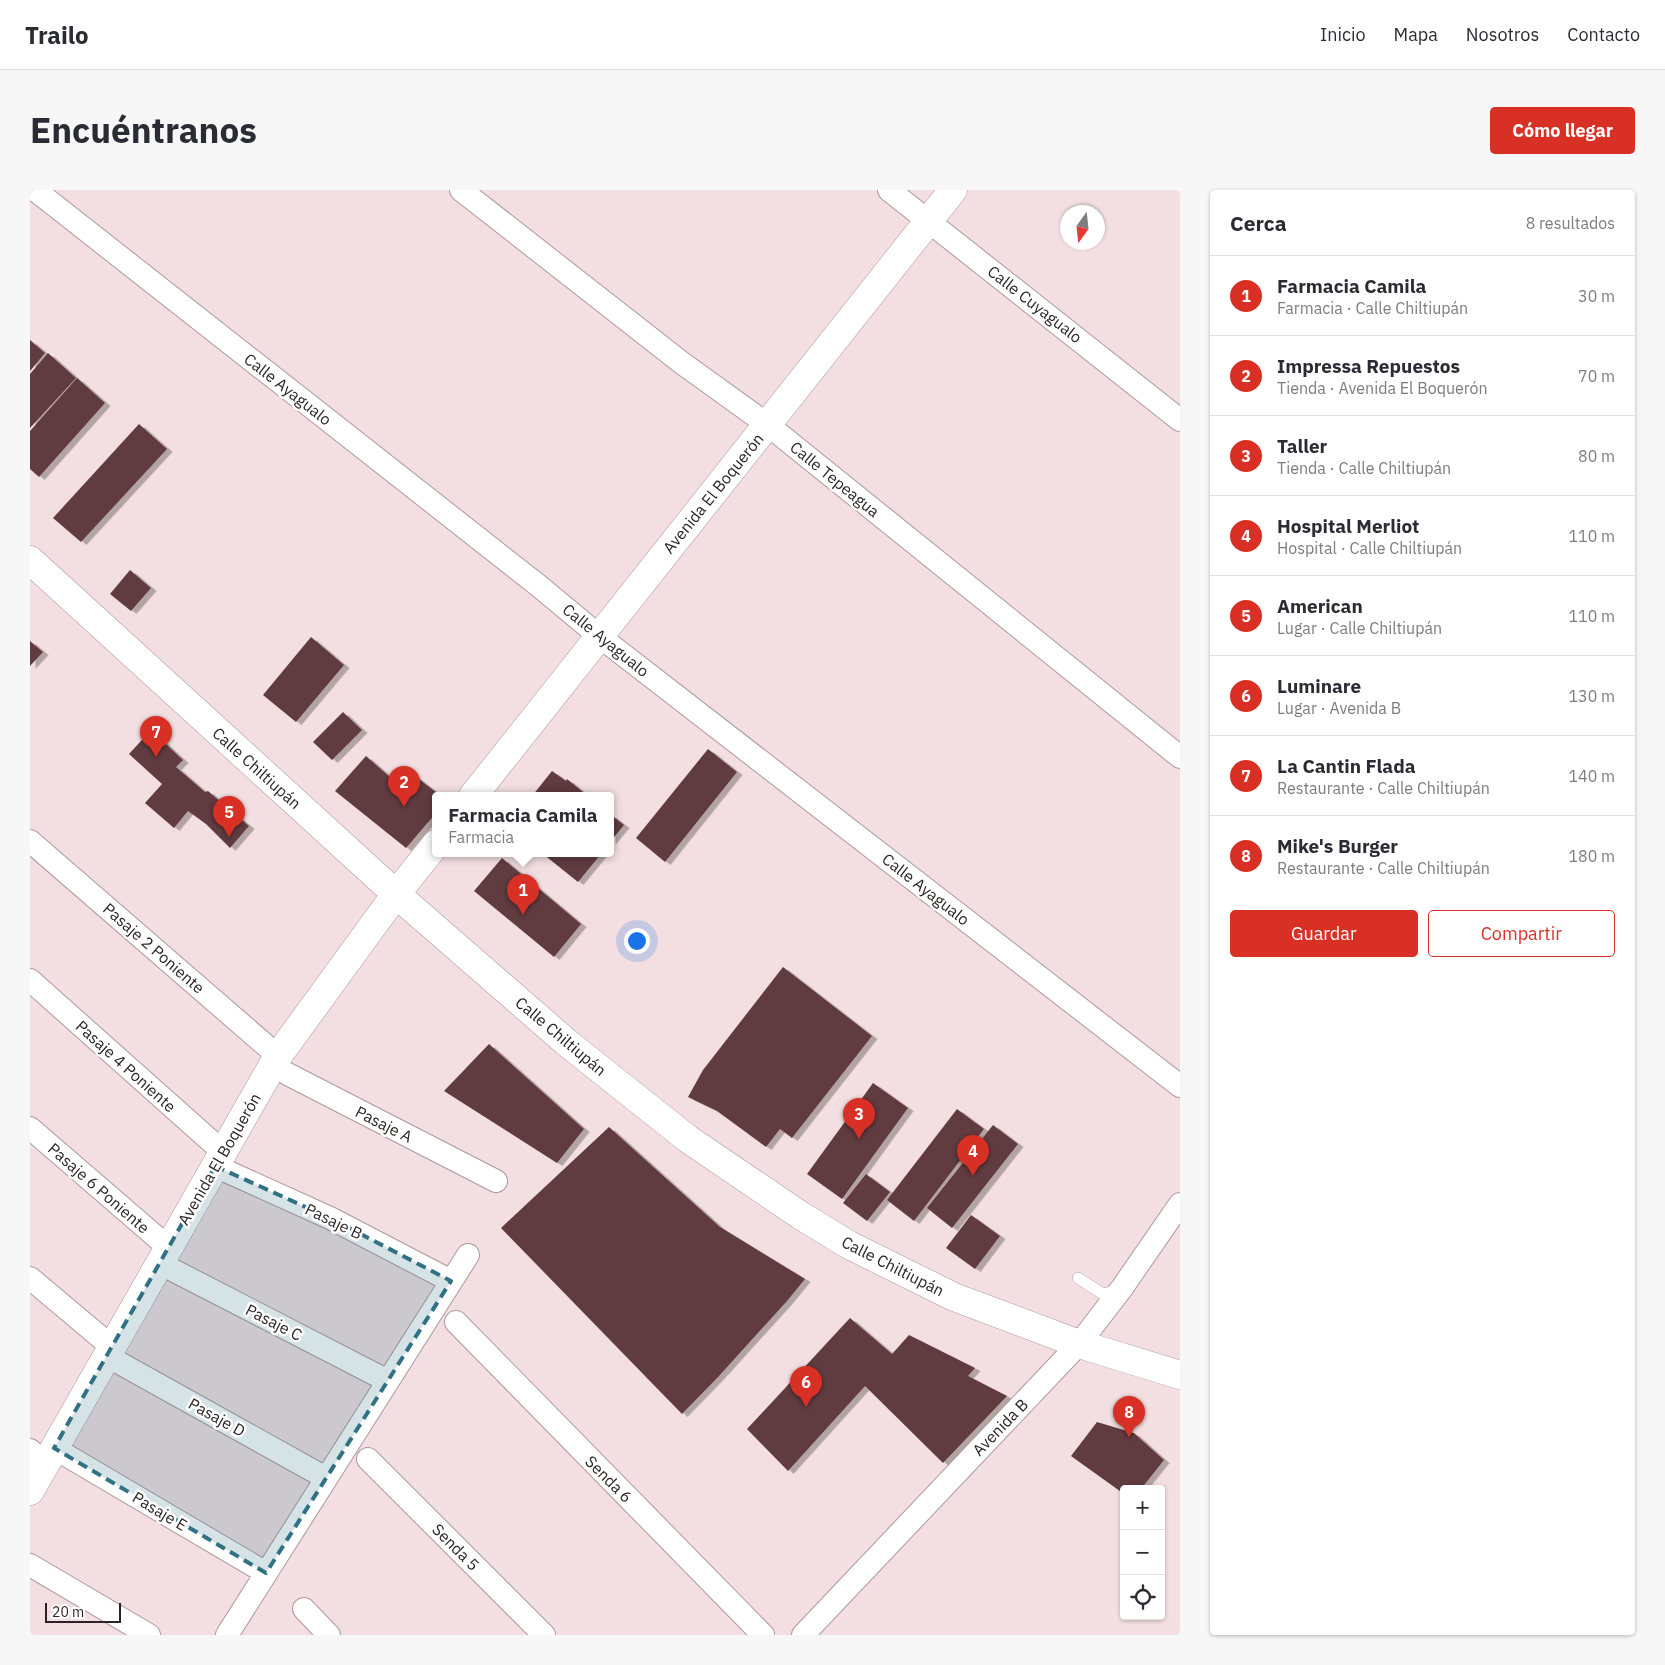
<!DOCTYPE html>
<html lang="es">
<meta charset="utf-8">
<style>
body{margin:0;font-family:"IBM Plex Sans",sans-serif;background:#f7f7f7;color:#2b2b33}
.controls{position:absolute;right:15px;bottom:15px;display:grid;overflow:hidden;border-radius:5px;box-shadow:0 1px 4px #0004}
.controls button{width:45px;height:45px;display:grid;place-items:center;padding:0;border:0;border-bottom:1px solid #e1e1e2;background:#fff;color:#2b2b33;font:25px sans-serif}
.compass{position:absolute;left:1030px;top:15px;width:45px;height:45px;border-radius:50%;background:#fff;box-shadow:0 1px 4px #0004;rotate:195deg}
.scale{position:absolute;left:15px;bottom:12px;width:76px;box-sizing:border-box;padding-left:5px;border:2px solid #2b2324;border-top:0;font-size:14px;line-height:18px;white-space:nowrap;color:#2b2324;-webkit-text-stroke:4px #fff;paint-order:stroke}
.you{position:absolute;left:606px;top:750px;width:18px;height:18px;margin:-12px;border:4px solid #fff;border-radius:50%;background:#1a73e8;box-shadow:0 0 0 8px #1a73e833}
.badge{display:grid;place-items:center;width:32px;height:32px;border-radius:50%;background:#d93025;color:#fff;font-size:16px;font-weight:700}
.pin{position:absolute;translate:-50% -41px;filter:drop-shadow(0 1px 2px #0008)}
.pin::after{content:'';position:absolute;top:26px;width:18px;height:15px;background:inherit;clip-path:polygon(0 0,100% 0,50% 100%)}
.popup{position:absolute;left:402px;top:602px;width:182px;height:65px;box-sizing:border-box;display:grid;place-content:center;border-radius:5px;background:#fff;filter:drop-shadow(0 1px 4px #0005);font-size:16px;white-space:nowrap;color:#7c7c81}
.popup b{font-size:19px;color:#2b2b33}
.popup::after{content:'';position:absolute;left:50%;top:100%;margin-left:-10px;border:10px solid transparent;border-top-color:#fff}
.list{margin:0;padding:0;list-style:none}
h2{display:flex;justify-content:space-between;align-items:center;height:65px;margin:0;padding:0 20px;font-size:21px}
h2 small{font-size:16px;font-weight:400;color:#7c7c81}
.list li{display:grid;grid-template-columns:32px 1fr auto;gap:15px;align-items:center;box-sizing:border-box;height:80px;padding:0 20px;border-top:1px solid #e1e1e2}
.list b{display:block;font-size:19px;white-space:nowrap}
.list p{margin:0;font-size:16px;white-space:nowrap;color:#7c7c81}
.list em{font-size:16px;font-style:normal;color:#7c7c81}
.actions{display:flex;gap:10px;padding:15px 20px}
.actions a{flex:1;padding:11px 0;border:1px solid #d93025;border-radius:5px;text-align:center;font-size:18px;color:#d93025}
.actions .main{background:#d93025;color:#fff}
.icon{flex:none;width:28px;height:28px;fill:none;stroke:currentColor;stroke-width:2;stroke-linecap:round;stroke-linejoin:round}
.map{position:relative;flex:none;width:1150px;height:1445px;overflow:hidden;border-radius:5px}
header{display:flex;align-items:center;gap:30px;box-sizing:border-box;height:70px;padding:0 25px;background:#fff;border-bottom:1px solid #e1e1e2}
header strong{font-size:24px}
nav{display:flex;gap:28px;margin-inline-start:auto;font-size:18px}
.intro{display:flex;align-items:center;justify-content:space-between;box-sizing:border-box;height:120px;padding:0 30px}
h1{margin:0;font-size:35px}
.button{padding:12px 22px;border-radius:5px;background:#d93025;color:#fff;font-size:18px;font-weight:700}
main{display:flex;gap:30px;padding:0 30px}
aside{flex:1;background:#fff;border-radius:5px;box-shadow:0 1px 4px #0004}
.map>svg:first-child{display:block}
.building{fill:#613a40;filter:url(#shadow)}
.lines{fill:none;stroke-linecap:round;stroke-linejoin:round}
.lane-casing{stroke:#ac999b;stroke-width:12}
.street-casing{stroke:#ac999b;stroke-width:24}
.secondary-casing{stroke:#ac999b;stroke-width:29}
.lane{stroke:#fff;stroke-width:11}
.street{stroke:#fff;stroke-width:22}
.secondary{stroke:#fff;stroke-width:28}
.marked{fill:#307184;fill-opacity:0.2;stroke:#307184;stroke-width:4;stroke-dasharray:10 6;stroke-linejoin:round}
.labels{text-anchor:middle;stroke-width:5;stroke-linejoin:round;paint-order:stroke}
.street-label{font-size:16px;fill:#2b2324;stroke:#fff}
</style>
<header>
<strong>Trailo</strong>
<nav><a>Inicio</a><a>Mapa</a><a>Nosotros</a><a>Contacto</a></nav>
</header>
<div class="intro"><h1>Encuéntranos</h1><a class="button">Cómo llegar</a></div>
<main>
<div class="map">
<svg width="1150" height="1445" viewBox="0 0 1150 1445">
<defs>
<filter id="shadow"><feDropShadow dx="5.5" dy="3" stdDeviation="0" flood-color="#0004"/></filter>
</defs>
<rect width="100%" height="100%" fill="#f3dfe1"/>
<path class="building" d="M0,150L15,163L0,181Z
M18,163L46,188L0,238V184Z
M47,188L75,213L9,287L0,279V241Z
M109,234L137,259L51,352L23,328Z
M100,380L121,398L101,421L80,404Z
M281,447L314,475L266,532L233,505Z
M0,451L13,462L0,476Z
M313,522L332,540L302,570L283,552Z
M121,540L153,570L146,577L175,602L178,601L219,636L200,658L176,634L158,621L144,638L115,613L132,594L99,564Z
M678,559L707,582L635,672L606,648Z
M336,566L361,588L372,576L411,606H406V623L376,658L305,601Z
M522,581L536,591L537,589L558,606H502Z
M580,624L594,635L580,652Z
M513,664H571L548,692Z
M472,668L551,734L524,767L444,701Z
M753,777L842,846L762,948L750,939L736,957L687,921L658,907L673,880Z
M459,854L554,939L527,973L414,901Z
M843,893L878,918L812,1009L777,984Z
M927,919L954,939L884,1031L857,1010Z
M963,935L988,954L922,1038L897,1018Z
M579,937L690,1037L775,1089L757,1111L689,1186L652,1224L471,1038Z
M836,984L860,1002L837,1031L813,1013Z
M941,1025L970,1046L945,1079L916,1058Z
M820,1128L862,1164L879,1145L945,1178L938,1186L977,1206L913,1273L835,1196L758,1281L717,1239Z
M1067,1232L1104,1243L1134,1270L1111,1299H1094V1304L1041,1266Z"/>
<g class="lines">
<defs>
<path id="lane" d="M1048,1088L1073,1104L1088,1100"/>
<path id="street" d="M5,0L509,396L569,446L1150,896
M431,0L652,173L738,235L1150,567
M859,0L1150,230
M0,651L248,866
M0,790L193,962
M242,876L466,991
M0,938L139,1058
M185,976L300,1028L421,1091
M129,1073L358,1191
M0,1088L82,1157
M426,1132L733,1445
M77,1166L296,1288
M24,1258L236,1383
M0,1260L15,1274
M338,1269L514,1445
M0,1375L119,1445
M274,1419L299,1445
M197,1445L438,1065
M773,1445L1049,1154L1092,1098L1150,1014"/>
<path id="secondary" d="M0,370L366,704L536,852L658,949L770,1025L819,1055L924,1107L1049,1154L1150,1185
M443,606L923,0
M0,1301L248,866L366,704L406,654"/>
</defs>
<use href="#lane" class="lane-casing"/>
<use href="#street" class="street-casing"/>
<use href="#secondary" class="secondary-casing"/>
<use href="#lane" class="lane"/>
<use href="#street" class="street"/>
<use href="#secondary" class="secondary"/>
</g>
<path class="marked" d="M185,976L300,1028L421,1091L236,1383L24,1258Z"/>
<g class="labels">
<g class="street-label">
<text transform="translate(1005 114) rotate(38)" y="6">Calle Cuyagualo</text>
<text transform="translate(258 199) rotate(38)" y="6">Calle Ayagualo</text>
<text transform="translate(805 289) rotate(39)" y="6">Calle Tepeagua</text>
<text transform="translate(683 303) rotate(-51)" y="6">Avenida El Boquerón</text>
<text transform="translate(576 450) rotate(39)" y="6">Calle Ayagualo</text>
<text transform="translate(227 578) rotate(42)" y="6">Calle Chiltiupán</text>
<text transform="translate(896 699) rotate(38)" y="6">Calle Ayagualo</text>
<text transform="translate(124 758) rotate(41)" y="6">Pasaje 2 Poniente</text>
<text transform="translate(531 846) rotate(40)" y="6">Calle Chiltiupán</text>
<text transform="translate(96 876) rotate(42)" y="6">Pasaje 4 Poniente</text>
<text transform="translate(354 934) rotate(27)" y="6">Pasaje A</text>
<text transform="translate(189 969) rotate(-60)" y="6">Avenida El Boquerón</text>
<text transform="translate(69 998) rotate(41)" y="6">Pasaje 6 Poniente</text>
<text transform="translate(304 1031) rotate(26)" y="6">Pasaje B</text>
<text transform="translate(863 1076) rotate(27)" y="6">Calle Chiltiupán</text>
<text transform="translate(244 1132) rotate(27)" y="6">Pasaje C</text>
<text transform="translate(187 1227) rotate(29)" y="6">Pasaje D</text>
<text transform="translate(970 1237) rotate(-46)" y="6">Avenida B</text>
<text transform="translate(579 1289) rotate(45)" y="6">Senda 6</text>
<text transform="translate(130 1321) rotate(31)" y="6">Pasaje E</text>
<text transform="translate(426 1357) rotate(45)" y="6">Senda 5</text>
</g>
</g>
</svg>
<div class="controls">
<button>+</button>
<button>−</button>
<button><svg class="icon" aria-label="locate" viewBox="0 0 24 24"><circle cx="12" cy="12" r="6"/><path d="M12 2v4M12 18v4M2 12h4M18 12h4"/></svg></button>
</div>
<svg class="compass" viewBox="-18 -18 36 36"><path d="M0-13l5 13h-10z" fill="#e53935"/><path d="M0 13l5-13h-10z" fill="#7c7c81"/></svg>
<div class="scale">20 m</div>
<div class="you"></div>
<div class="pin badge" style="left:493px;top:725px">1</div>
<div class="popup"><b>Farmacia Camila</b>Farmacia</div>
<div class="pin badge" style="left:374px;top:617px">2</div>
<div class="pin badge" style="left:829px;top:949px">3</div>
<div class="pin badge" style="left:943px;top:986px">4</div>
<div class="pin badge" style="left:199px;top:647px">5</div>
<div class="pin badge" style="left:776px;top:1217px">6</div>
<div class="pin badge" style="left:126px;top:567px">7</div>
<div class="pin badge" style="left:1099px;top:1247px">8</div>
</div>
<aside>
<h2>Cerca<small>8 resultados</small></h2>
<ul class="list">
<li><span class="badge">1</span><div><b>Farmacia Camila</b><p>Farmacia · Calle Chiltiupán</p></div><em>30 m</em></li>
<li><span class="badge">2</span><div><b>Impressa Repuestos</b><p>Tienda · Avenida El Boquerón</p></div><em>70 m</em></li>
<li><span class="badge">3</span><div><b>Taller</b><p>Tienda · Calle Chiltiupán</p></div><em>80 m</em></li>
<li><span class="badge">4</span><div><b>Hospital Merliot</b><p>Hospital · Calle Chiltiupán</p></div><em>110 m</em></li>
<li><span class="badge">5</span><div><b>American</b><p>Lugar · Calle Chiltiupán</p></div><em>110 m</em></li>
<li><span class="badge">6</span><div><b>Luminare</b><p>Lugar · Avenida B</p></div><em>130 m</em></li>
<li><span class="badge">7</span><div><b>La Cantin Flada</b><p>Restaurante · Calle Chiltiupán</p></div><em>140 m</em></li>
<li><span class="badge">8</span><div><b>Mike's Burger</b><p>Restaurante · Calle Chiltiupán</p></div><em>180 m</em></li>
</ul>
<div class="actions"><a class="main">Guardar</a><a>Compartir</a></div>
</aside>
</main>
